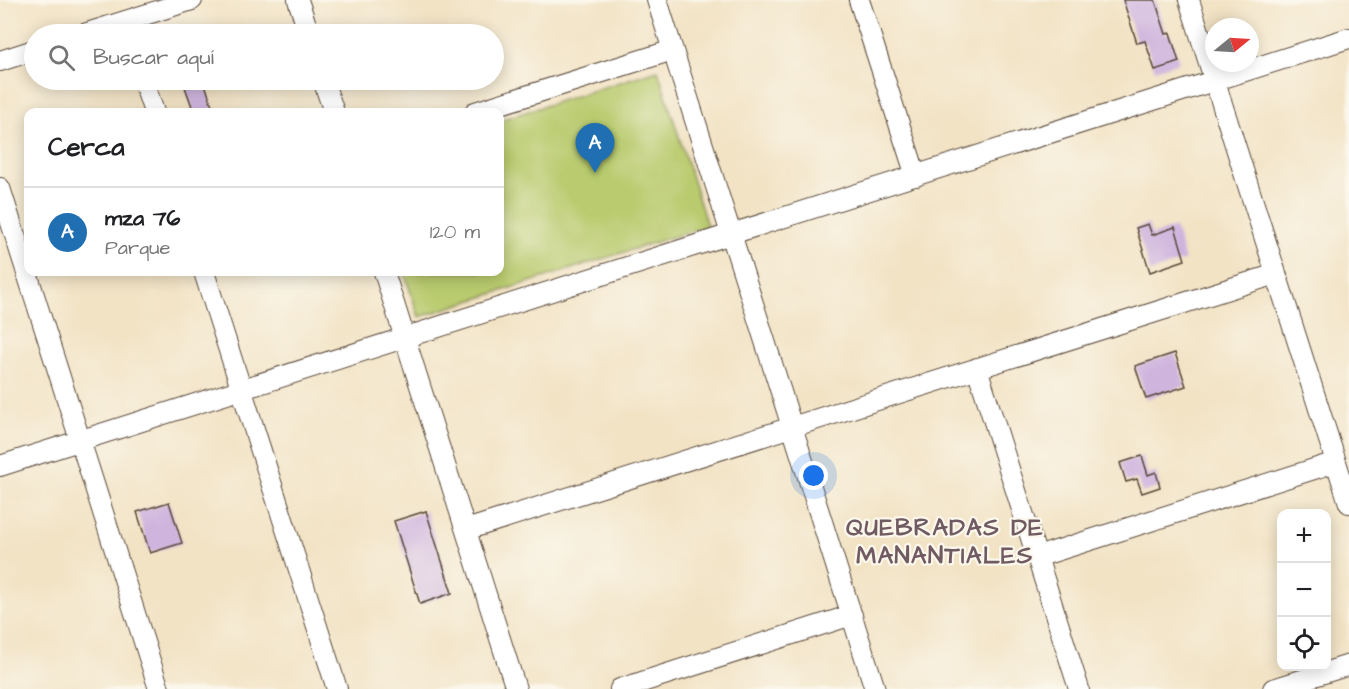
<!DOCTYPE html>
<html lang="es">
<meta charset="utf-8">
<style>
body{margin:0;font-family:"Architects Daughter",sans-serif;background:#f6f6f6;color:#202124}
.controls{position:absolute;right:18px;bottom:18px;display:grid;overflow:hidden;border-radius:12px;box-shadow:0 3px 15px #0003}
.controls button{width:54px;height:54px;display:grid;place-items:center;padding:0;border:0;border-bottom:2px solid #e0e0e0;background:#fff;color:#202124;font:30px sans-serif}
.compass{position:absolute;left:1205px;top:18px;width:54px;height:54px;border-radius:50%;background:#fff;box-shadow:0 3px 15px #0003;rotate:72deg}
.you{position:absolute;left:814px;top:476px;width:21px;height:21px;margin:-15px;border:4px solid #fff;border-radius:50%;background:#1a73e8;box-shadow:0 0 0 9px #1a73e833}
.badge{display:grid;place-items:center;width:39px;height:39px;border-radius:50%;background:#1f6fb2;color:#fff;font-size:20px;font-weight:700}
.pin{position:absolute;translate:-50% -50px;filter:drop-shadow(0 2px 3px #0008)}
.pin::after{content:'';position:absolute;top:32px;width:21px;height:18px;background:inherit;clip-path:polygon(0 0,100% 0,50% 100%)}
.list{margin:0;padding:0;list-style:none}
h2{display:flex;justify-content:space-between;align-items:center;height:78px;margin:0;padding:0 24px;font-size:26px}
h2 small{font-size:20px;font-weight:400;color:#757577}
.list li{display:grid;grid-template-columns:39px 1fr auto;gap:18px;align-items:center;box-sizing:border-box;height:90px;padding:0 24px;border-top:2px solid #e0e0e0}
.list b{display:block;font-size:22px;white-space:nowrap}
.list p{margin:0;font-size:20px;white-space:nowrap;color:#757577}
.list em{font-size:20px;font-style:normal;color:#757577}
.icon{flex:none;width:33px;height:33px;fill:none;stroke:currentColor;stroke-width:2;stroke-linecap:round;stroke-linejoin:round}
.map{position:relative;flex:none;width:1349px;height:689px;overflow:hidden}
.search{position:absolute;background:#fff;box-shadow:0 3px 15px #0003;left:24px;top:24px;width:480px;height:66px;display:flex;align-items:center;gap:15px;box-sizing:border-box;padding:0 21px;border-radius:33px;color:#757577;font-size:22px}
.panel{position:absolute;background:#fff;box-shadow:0 3px 15px #0003;left:24px;top:108px;width:480px;height:168px;border-radius:12px}
.map>svg:first-child{display:block}
.green{fill:#b9cb6e;stroke:#7a7a46;stroke-width:1.5}
.building{fill:#cfb5de}
.lines{fill:none;stroke-linecap:round;stroke-linejoin:round}
.minor-casing{stroke:#564637;stroke-width:22}
.minor{stroke:#fff;stroke-width:20}
.labels{text-anchor:middle;stroke-width:4.5;stroke-linejoin:round;paint-order:stroke}
.district-label{font-size:24px;font-weight:bold;letter-spacing:1.5px;fill:#6f5b61;stroke:#fbf7ec}
</style>
<div class="map">
<svg width="1349" height="689" viewBox="0 0 1349 689">
<rect width="100%" height="100%" fill="#fbf7ec"/>
<filter id="ink" filterUnits="userSpaceOnUse"><feTurbulence type="fractalNoise" baseFrequency=".0167" numOctaves="2"/><feDisplacementMap in="SourceGraphic" scale="12" xChannelSelector="R" yChannelSelector="G"/><feConvolveMatrix kernelMatrix="1 2 1 2 8 2 1 2 1" color-interpolation-filters="sRGB"/></filter>
<filter id="wash" filterUnits="userSpaceOnUse"><feTurbulence type="fractalNoise" baseFrequency=".008" numOctaves="4" result="noise"/><feDisplacementMap in="SourceGraphic" scale="24" xChannelSelector="R" yChannelSelector="G"/><feGaussianBlur stdDeviation="1.35" result="paint"/><feColorMatrix in="noise" values="0 0 0 0 0 0 0 0 0 0 0 0 0 0 0 0 0 1.4 0 .05"/><feComposite in="paint" operator="in"/></filter>
<g filter="url(#wash)">
<rect width="100%" height="100%" fill="#f2e3c5"/>
<path class="green" d="M658,70L707,226L419,317L404,272H500V120Z"/>
<g id="blocks">
<path class="building" d="M1123,0H1155L1166,34L1170,33L1179,62L1155,70L1145,41L1137,43Z
M204,81L214,112H194L185,87Z
M1148,224L1152,235L1175,227L1185,260L1150,272L1136,228Z
M1175,353L1186,386L1146,399L1135,366Z
M1142,456L1148,475L1156,472L1160,487L1142,493L1137,479L1126,482L1120,463Z
M169,502L182,543L150,553L137,512Z
M426,511L452,593L420,604L394,521Z"/>
</g>
</g>
<g filter="url(#ink)">
<use href="#blocks" fill-opacity="0" stroke="#564637" stroke-width="1.5"/>
<g class="lines">
<defs>
<path id="minor" d="M298,0L309,34
M657,0L875,689
M859,0L916,176
M1189,0L1349,503
M84,34L192,0
M0,61L34,50
M143,80L154,112
M323,80L334,112
M475,112L673,50
M0,188L159,689
M204,272L337,689
M384,272L516,689
M977,368L1079,689
M0,466L1349,38
M466,530L1276,274
M1037,557L1336,462
M620,689L852,615
M1273,689L1349,665"/>
</defs>
<use href="#minor" class="minor-casing"/>
<use href="#minor" class="minor"/>
</g>
</g>
<g class="labels">
<g class="district-label">
<text x="945" y="535">QUEBRADAS DE<tspan x="945" dy="28">MANANTIALES</tspan></text>
</g>
</g>
</svg>
<div class="controls">
<button>+</button>
<button>−</button>
<button><svg class="icon" aria-label="locate" viewBox="0 0 24 24"><circle cx="12" cy="12" r="6"/><path d="M12 2v4M12 18v4M2 12h4M18 12h4"/></svg></button>
</div>
<svg class="compass" viewBox="-18 -18 36 36"><path d="M0-13l5 13h-10z" fill="#e53935"/><path d="M0 13l5-13h-10z" fill="#757577"/></svg>
<div class="you"></div>
<div class="pin badge" style="left:595px;top:173px">A</div>
<div class="search"><svg class="icon" aria-label="search" viewBox="0 0 24 24"><circle cx="10" cy="10" r="6"/><path d="M15 15l6 6"/></svg>Buscar aquí</div>
<section class="panel">
<h2>Cerca<small></small></h2>
<ul class="list">
<li><span class="badge">A</span><div><b>mza 76</b><p>Parque</p></div><em>120 m</em></li>
</ul>
</section>
</div>
